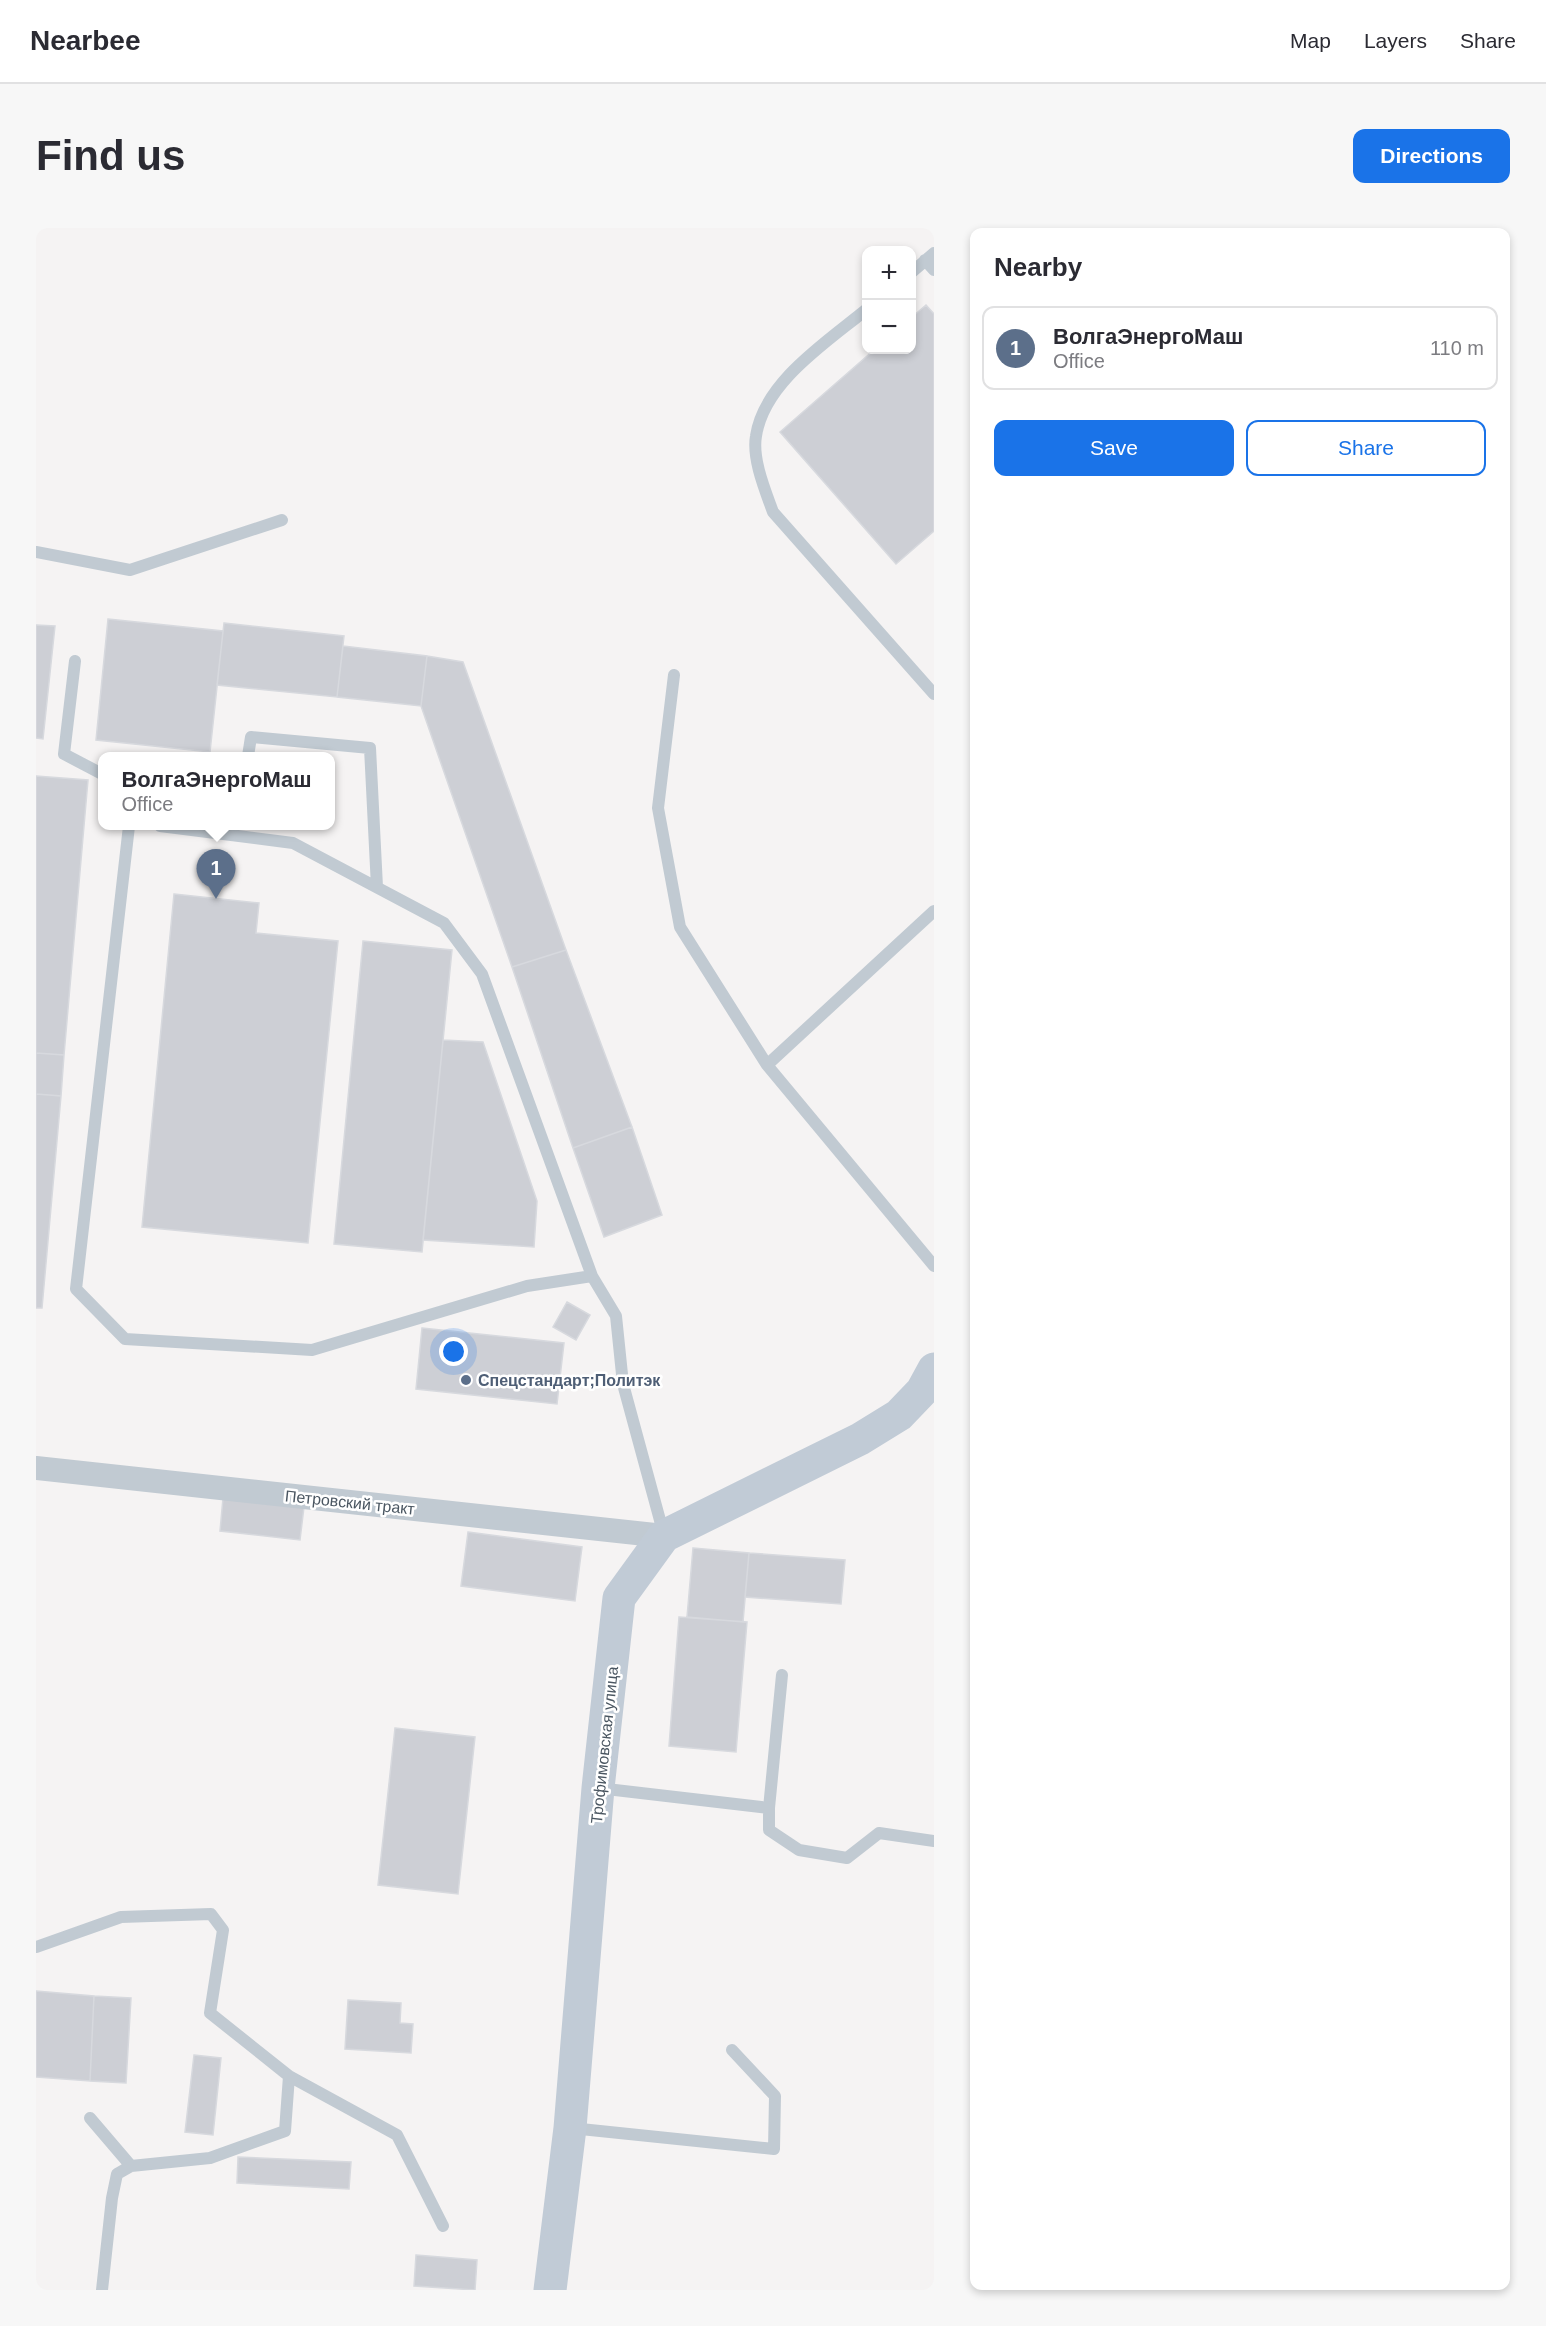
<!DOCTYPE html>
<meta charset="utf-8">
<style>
body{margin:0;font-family:Arial,sans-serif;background:#f7f7f7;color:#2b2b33}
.controls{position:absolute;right:18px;top:18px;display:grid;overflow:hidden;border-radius:12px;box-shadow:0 3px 9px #0003}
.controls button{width:54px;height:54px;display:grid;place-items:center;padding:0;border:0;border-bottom:2px solid #e1e1e2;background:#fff;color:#2b2b33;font:30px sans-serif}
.you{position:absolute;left:418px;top:1124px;width:21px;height:21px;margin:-15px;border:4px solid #fff;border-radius:50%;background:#1a73e8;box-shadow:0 0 0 9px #1a73e833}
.badge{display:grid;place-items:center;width:39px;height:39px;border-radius:50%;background:#1a73e8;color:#fff;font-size:20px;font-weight:700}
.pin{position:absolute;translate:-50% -50px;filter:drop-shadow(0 2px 3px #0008)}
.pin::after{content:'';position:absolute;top:32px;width:21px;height:18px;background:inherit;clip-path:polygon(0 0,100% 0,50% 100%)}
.popup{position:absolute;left:62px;top:524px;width:237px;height:78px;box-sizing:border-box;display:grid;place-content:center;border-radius:12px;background:#fff;filter:drop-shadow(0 2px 4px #0005);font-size:20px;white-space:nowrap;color:#7c7c81}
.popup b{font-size:22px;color:#2b2b33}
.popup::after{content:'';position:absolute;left:50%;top:100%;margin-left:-12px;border:12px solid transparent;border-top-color:#fff}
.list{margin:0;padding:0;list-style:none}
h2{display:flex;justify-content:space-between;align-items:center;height:78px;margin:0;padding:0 24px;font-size:26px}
h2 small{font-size:20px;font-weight:400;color:#7c7c81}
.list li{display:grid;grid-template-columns:39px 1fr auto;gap:18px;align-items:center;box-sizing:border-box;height:84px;margin:0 12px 12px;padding:0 12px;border:2px solid #e1e1e2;border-radius:12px}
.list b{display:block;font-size:22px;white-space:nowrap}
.list p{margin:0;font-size:20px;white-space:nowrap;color:#7c7c81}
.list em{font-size:20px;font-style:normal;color:#7c7c81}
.actions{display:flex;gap:12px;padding:18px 24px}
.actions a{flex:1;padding:14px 0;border:2px solid #1a73e8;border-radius:12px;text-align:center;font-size:21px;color:#1a73e8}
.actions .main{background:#1a73e8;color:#fff}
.map{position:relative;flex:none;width:898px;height:2062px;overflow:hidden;border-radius:12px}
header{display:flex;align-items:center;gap:36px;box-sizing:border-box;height:84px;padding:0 30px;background:#fff;border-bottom:2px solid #e1e1e2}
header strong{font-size:28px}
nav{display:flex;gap:33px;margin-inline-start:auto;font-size:21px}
.intro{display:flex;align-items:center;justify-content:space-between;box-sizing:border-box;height:144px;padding:0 36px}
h1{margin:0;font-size:42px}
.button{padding:15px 27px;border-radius:12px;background:#1a73e8;color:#fff;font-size:21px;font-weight:700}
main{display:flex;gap:36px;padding:0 36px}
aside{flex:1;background:#fff;border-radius:12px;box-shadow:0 3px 9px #0003}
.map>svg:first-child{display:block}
.building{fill:#cdcfd5;stroke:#d7d9de;stroke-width:1.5}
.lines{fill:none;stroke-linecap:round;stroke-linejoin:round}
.lane{stroke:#c1cad2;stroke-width:12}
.street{stroke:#c1cad2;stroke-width:24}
.secondary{stroke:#c1cbd6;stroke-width:33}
.service-dot{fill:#5c6f8a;stroke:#fff;stroke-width:2}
.labels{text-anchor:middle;stroke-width:5;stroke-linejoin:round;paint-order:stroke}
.service-label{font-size:16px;font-weight:bold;fill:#4e5e75;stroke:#fff;text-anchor:start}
.street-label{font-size:16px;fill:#4a5661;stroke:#fff}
</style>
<header>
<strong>Nearbee</strong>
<nav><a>Map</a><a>Layers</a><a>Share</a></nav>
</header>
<div class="intro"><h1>Find us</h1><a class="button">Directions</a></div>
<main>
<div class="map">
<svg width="898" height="2062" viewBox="0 0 898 2062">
<rect width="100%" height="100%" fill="#f5f3f3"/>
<path class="building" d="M890,77L898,86V303L860,336L744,204L838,122H876V89Z
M72,391L187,403L174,524L60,512Z
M188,395L308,408L301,469L181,457Z
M0,397L19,398L7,511L0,510Z
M307,418L391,428L385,478L301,469Z
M391,428L427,434L530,722L476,739L385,478Z
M0,548L52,552L28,827L0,825Z
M138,666L223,675L220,705L302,713L272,1015L106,999Z
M327,713L416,722L386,1024L298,1016Z
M530,722L596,899L537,920L476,739Z
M407,812L447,814L501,973L498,1019L387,1012Z
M0,825L28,827L25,868L0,866Z
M0,866L25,868L6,1080H0Z
M596,899L626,987L568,1009L537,920Z
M531,1074L554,1087L540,1112L517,1099Z
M386,1100L528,1115L521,1176L380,1161Z
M187,1270L268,1279L264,1312L184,1303Z
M432,1304L546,1319L539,1373L425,1358Z
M657,1320L713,1325L707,1394L651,1389Z
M713,1325L809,1332L805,1376L709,1369Z
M643,1389L711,1394L700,1524L633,1518Z
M359,1500L439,1509L422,1666L342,1657Z
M0,1763L58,1768L54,1853L0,1849Z
M58,1768L95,1770L90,1855L54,1853Z
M312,1772L365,1775L364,1795L377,1796L375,1825L309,1821Z
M158,1827L185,1830L177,1907L149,1904Z
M202,1929L315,1934L313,1961L201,1955Z
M380,2027L441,2032L439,2062L378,2058Z"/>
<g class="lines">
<path class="lane" d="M889,32L898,42
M876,44L898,25
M831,81C791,114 728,154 720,208C716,231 729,262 737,284L898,466
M0,324L94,342L246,292
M39,433L28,526L66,546
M638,447L622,580L644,699L731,837L898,1038
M212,528L215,509L334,520L341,659
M93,598L40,1061L89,1111L276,1122L491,1058L556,1048L580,1088L587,1156L628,1307
M124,598L257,615L408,695L446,746L556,1048
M731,837L898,683
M562,1560L733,1580L746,1447
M733,1580V1602L763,1622L811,1630L843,1605L898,1613
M0,1719L85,1689L175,1686L187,1702L174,1785L253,1848L249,1903L174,1930L95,1938L54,1890
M253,1848L361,1907L407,1998
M535,1900L738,1921L739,1868L696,1822
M66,2062L76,1970L81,1946L95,1938"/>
<path class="street" d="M0,1240L628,1308"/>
<path class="secondary" d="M514,2062L534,1900L562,1560L583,1370L628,1308L824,1211L863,1187L886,1163L898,1141"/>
</g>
<circle class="service-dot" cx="430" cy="1152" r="6"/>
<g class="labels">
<g class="service-label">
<text x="442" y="1158">Спецстандарт;Политэк</text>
</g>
<g class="street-label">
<text transform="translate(314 1274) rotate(6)" y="6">Петровский тракт</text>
<text transform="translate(568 1517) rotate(-84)" y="6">Трофимовская улица</text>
</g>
</g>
</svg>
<div class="controls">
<button>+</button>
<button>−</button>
</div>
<div class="you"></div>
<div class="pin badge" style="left:180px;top:671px;background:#5c6f8a">1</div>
<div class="popup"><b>ВолгаЭнергоМаш</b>Office</div>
</div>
<aside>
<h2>Nearby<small></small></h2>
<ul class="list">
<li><span class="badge" style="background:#5c6f8a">1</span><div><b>ВолгаЭнергоМаш</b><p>Office</p></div><em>110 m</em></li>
</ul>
<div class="actions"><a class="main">Save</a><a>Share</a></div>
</aside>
</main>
